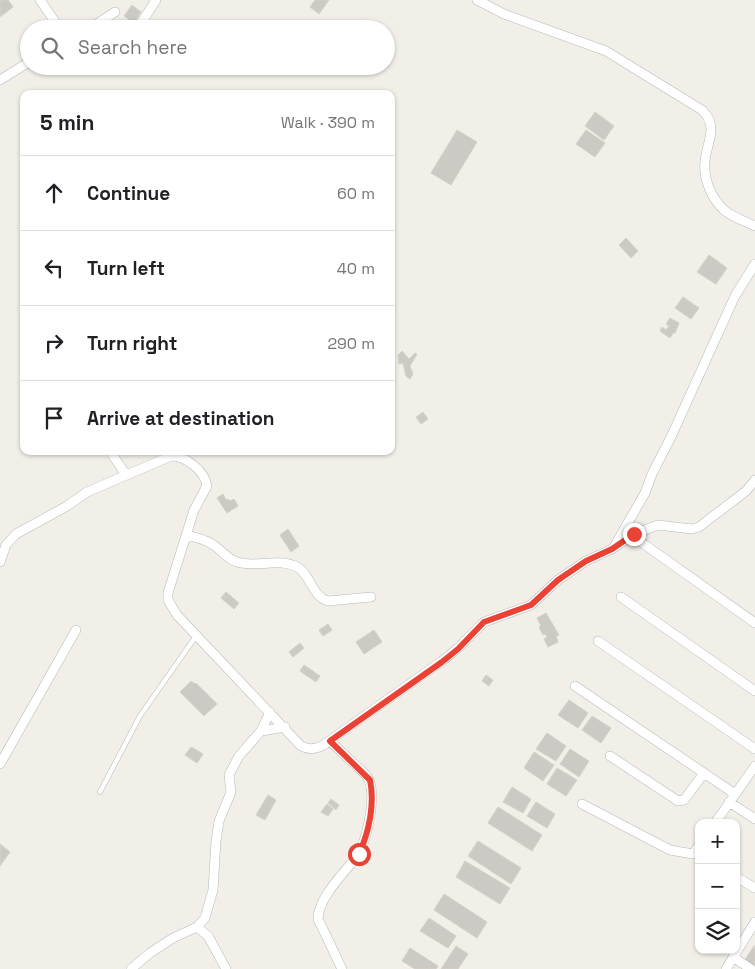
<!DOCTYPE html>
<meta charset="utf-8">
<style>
body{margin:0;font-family:"Space Grotesk",sans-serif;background:#f6f6f6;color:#202124}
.controls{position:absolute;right:15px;bottom:15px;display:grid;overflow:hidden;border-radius:10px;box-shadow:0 1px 4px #0004}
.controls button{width:45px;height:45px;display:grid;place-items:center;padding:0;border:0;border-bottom:1px solid #e0e0e0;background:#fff;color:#202124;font:25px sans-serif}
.stop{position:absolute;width:15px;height:15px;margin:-11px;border:4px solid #ea4335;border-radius:50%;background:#fff}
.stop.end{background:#ea4335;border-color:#fff;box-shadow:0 1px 5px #0008}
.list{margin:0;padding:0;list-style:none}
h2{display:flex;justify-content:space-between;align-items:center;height:65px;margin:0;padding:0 20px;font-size:21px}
h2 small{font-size:16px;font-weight:400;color:#757577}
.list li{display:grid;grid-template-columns:32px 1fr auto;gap:15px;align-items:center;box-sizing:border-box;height:75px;padding:0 20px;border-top:1px solid #e0e0e0}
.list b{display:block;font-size:19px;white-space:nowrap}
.list em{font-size:16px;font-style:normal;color:#757577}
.icon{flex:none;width:28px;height:28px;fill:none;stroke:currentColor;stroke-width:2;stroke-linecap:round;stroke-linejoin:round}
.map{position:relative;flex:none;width:755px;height:969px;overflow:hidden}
.search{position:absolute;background:#fff;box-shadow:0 1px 4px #0004;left:20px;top:20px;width:375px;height:55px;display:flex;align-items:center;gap:12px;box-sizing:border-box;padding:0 18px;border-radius:28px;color:#757577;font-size:19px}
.panel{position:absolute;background:#fff;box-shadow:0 1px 4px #0004;left:20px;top:90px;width:375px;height:365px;border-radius:10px}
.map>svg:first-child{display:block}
.building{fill:#cccac5;stroke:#d6d1c6}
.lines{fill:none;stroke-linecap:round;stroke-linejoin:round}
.lane-casing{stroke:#b5b8bc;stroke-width:5.5}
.street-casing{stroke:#b5b8bc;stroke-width:10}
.lane{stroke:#fff;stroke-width:4.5}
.street{stroke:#fff;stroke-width:9}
.route{stroke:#ea4335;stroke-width:6}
</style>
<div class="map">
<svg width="755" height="969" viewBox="0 0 755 969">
<rect width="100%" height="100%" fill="#f1efe8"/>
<path class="building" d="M0,0H8L13,7L0,17Z
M315,0H329L319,14L310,7Z
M132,5L141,12L134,23L124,16Z
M595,112L614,126L604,140L585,126Z
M457,130L477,142L451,185L431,173Z
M586,130L605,143L595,157L576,144Z
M626,238L638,251L631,258L619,245Z
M709,255L727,268L716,284L697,272Z
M683,297L699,308L691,319L675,308Z
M670,318L679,323L675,333H673L670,338L660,331L662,327L666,330L669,326L666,324Z
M402,351L409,359L415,353L417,354L410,366L413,374L410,379L406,376L403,363L399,364L398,355Z
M423,412L428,419L421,424L416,417Z
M223,494L226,500L228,499L230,501L234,499L238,506L227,513L217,498Z
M288,529L299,546L291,552L280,535Z
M226,592L239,603L234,609L221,598Z
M546,613L559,635L556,636L558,642L548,647L544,639L547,637L545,634L543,635L539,627L541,626L537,618Z
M328,624L332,630L323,636L319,630Z
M374,630L382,642L364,654L356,642Z
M300,643L304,648L293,657L289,652Z
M304,665L320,676L316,682L300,671Z
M486,675L493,680L489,686L482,681Z
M191,681L195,684L196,683L217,704L204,716L180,692Z
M569,700L588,713L578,728L558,715Z
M592,716L611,728L601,743L582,730Z
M547,733L566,746L556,761L536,749Z
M191,747L203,754L197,763L185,755Z
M570,749L589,761L579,777L560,764Z
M534,752L554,765L543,781L524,768Z
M557,768L577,780L566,796L547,784Z
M512,787L531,799L523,813L503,802Z
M268,795L276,800L265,820L256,815Z
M331,799L339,805L336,810L328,803Z
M536,802L555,814L547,828L527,816Z
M327,804L333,809L328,816L321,812Z
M498,807L542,835L532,851L488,823Z
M478,841L521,868L511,884L468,856Z
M0,844L10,852L0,866Z
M465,861L510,888L500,904L456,877Z
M444,894L487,922L477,938L434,910Z
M429,918L456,936L448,948L420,931Z
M456,946L468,954L458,969H441Z
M754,946H755V968L744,961Z
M410,948L438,966L436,969H415L402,961Z"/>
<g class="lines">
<defs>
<path id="lane" d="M100,792L140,716L196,636"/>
<path id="street" d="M40,0L60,29
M477,0L504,14L606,51L702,110C719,127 707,141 705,161C703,178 711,198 724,210C732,217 745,221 755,226
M138,28L156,0
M89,29L115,12
M0,80L29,62
M110,451L126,475
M187,535C197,538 206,539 215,546C223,552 228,559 237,562C255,568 276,558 295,566C311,573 311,596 328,601L371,597
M641,542L755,623
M614,547L645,493L652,474L671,437L735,296L755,264
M0,562L6,545L16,534L67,506L87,492L171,456C186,456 205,471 207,486L194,510L168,593V600L177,615L301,746C309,750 314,749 322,746L442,661L457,649L484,622L531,605L558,580L586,561L612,549L634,534L658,525L692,529L699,527L746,491L755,480
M621,597L755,691
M598,641L755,749
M575,686L735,794
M261,731L285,727
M330,741L366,775C379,791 367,836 359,854C346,871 318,897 318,919L342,969
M610,756L678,801L684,800L704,773
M0,764L76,630
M729,802L755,819
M582,804L670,850L693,854L699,845
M715,823L755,766
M736,877L755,888
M197,927L208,936L226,969
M733,957L751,969
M131,969L150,953L173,938L197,927L205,918L213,890L216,841L219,821L231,792L229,775L239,756L261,731L270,712
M726,969L755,922"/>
</defs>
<use href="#lane" class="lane-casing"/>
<use href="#street" class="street-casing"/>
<use href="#lane" class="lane"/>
<use href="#street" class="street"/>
</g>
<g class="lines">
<path class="route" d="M359,854C369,832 375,804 370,780L330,741L442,662L458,649L484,622L531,605L558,580L586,561L612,549L634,534"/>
</g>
</svg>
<div class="controls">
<button>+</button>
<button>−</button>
<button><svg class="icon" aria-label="layers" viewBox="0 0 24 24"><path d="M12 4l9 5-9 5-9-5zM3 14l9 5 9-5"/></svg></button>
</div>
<div class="stop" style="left:359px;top:854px"></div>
<div class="stop end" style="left:634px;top:534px"></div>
<div class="search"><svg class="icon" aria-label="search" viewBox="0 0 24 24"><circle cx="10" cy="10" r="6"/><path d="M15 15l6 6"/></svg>Search here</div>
<section class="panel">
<h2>5 min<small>Walk · 390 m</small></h2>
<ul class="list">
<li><svg class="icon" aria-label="ahead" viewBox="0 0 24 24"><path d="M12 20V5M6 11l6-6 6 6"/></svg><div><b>Continue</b></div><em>60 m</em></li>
<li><svg class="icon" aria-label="left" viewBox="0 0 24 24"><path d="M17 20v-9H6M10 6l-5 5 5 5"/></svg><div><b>Turn left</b></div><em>40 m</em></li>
<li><svg class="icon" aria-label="right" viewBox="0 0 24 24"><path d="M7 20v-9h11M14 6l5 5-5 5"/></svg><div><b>Turn right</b></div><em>290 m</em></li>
<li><svg class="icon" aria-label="arrive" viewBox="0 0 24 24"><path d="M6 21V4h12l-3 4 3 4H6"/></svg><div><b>Arrive at destination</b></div></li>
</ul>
</section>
</div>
